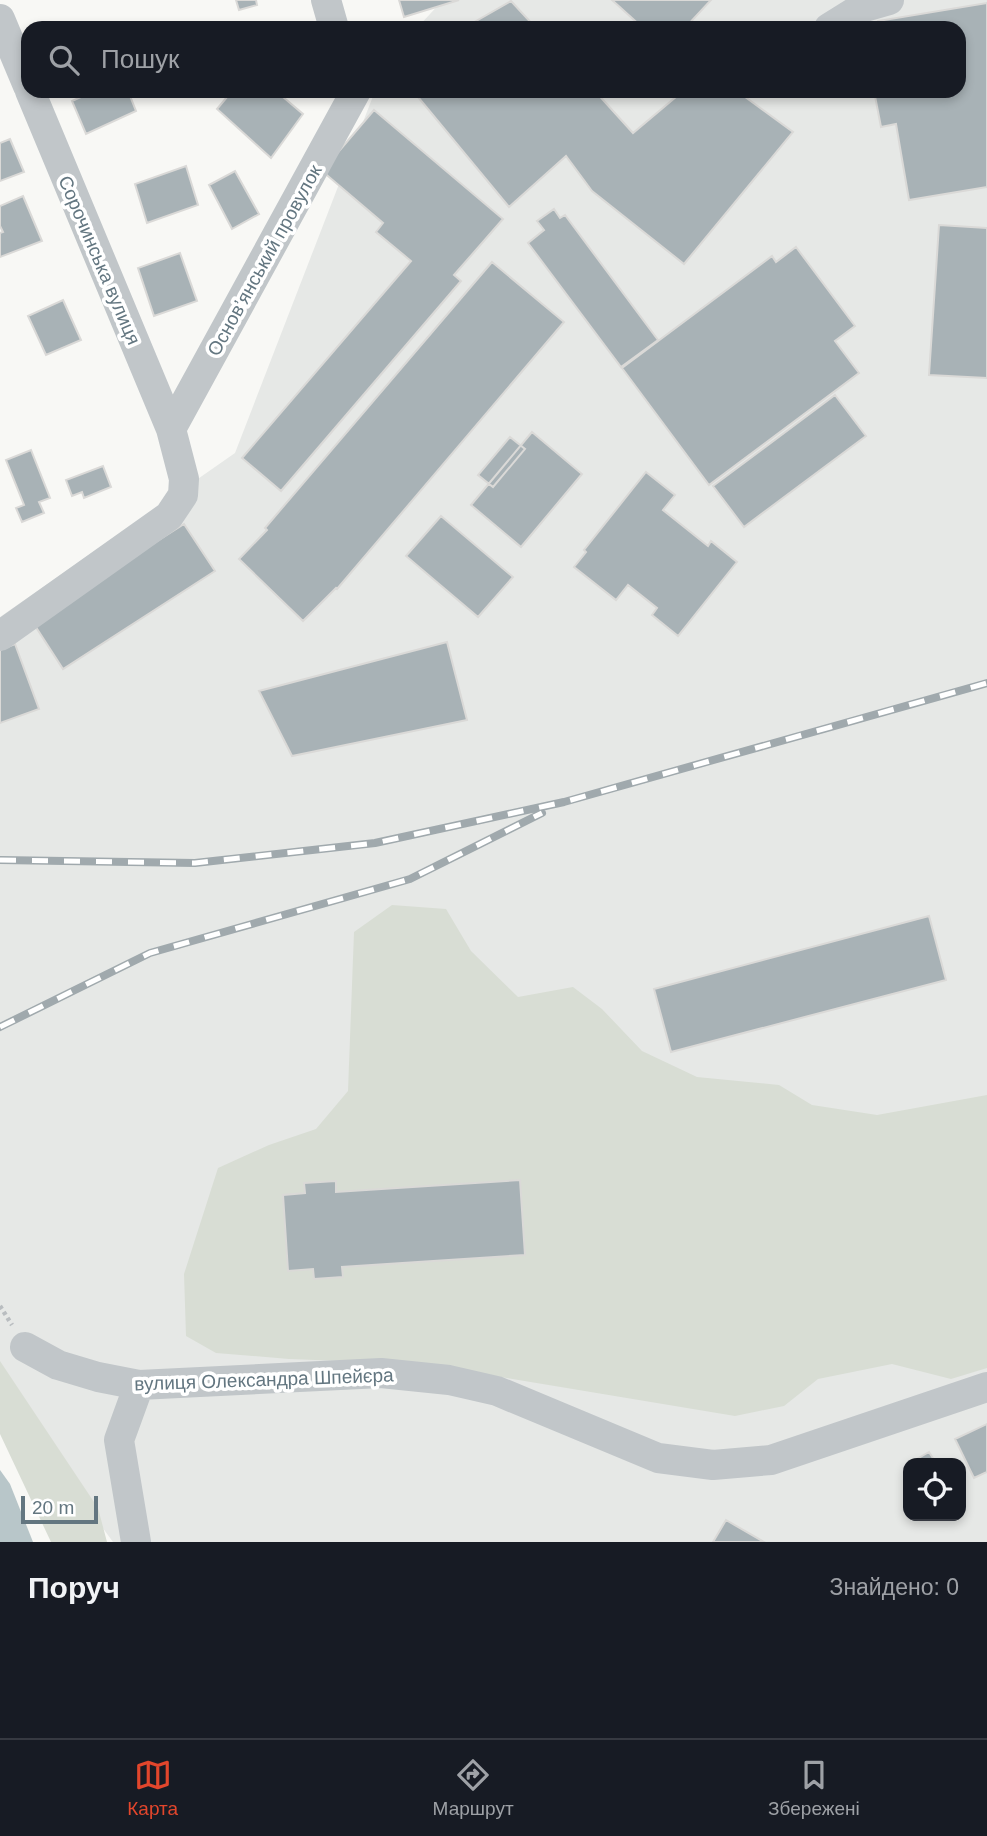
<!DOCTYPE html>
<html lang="uk">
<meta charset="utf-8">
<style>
body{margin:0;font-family:Helvetica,sans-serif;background:#242831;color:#f1f3f6}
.controls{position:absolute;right:21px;bottom:21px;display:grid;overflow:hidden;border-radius:14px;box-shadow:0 4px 10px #0003}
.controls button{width:63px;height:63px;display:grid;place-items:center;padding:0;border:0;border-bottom:2px solid #363941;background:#171b24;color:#f1f3f6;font:35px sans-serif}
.scale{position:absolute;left:21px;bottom:18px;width:77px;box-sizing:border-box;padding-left:7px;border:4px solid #637680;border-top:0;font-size:19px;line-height:24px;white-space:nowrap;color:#637680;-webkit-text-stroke:5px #fff;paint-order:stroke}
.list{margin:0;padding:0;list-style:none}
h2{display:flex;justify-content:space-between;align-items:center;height:91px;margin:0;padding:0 28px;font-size:30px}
h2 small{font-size:23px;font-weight:400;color:#9ea1a6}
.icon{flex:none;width:38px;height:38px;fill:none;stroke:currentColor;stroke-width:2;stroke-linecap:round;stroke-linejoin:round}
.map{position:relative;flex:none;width:987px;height:1542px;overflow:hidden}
.search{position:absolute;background:#171b24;box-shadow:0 4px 10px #0003;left:21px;right:21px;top:21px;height:77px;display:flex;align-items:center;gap:18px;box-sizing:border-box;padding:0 24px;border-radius:21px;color:#9ea1a6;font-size:26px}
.sheet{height:196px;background:#171b24}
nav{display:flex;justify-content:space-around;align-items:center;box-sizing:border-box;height:98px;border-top:2px solid #363941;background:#171b24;font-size:19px;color:#9ea1a6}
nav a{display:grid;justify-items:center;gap:4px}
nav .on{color:#e2462c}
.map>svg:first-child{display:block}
.built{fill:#e6e8e6;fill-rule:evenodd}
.green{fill:#d8ddd4}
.water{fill:#b8c6c9}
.building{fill:#a8b2b6;stroke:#dad9d7;stroke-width:2}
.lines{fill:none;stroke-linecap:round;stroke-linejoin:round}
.path{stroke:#b9bdc0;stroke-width:4.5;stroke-dasharray:3.5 3.5;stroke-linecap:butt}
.minor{stroke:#c1c6c9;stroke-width:30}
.rail-casing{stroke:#a0a9ad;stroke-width:8}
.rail{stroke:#fff;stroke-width:5;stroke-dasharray:16;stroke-linecap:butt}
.labels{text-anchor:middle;stroke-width:7;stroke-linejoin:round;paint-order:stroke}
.street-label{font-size:19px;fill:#637680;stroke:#fff}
</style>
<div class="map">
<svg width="987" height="1542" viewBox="0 0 987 1542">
<rect width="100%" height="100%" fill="#f8f8f5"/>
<path class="built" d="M443,0H987V1542H113L0,1387V617L235,453L375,91H959V28H417ZM908,1463H961V1516H908Z"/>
<path class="green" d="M392,905L446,909L471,951L518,997L573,987L602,1009L642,1051L697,1077L779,1085L812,1105L877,1115L987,1095V1368L951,1379L892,1364L818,1379L784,1406L735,1416L422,1364L289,1359L216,1353L186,1336L184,1274L218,1168L269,1145L316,1129L348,1091L354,932Z
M0,1361L98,1508L107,1542H51L0,1434Z"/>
<path class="water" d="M0,1470L10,1484L33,1542H0Z"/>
<path class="building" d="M236,0H256L257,5L239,10Z
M399,0H459L404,17Z
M612,0H711L685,28H643Z
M511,1L536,28H464Z
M987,3V187L909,200L896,124L881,127L874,91H959V28H879L878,21Z
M94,91H128L136,111L86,134L72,101Z
M232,91H276L303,114L271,158L217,109Z
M413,91H595L633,133L683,91H737L793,132L684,264L592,191L566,156L509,207Z
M374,110L503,219L454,275L461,281L281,491L242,458L411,261L376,232L383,223L322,171Z
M10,139L24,172L0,181V143Z
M186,166L198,205L147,223L135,184Z
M235,171L259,214L232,229L209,185Z
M23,196L42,241L0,257V233L3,232L0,226V206Z
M554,209L560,218L565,215L658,340L621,367L528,243L544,230L537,221Z
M939,225L987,228V378L929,375Z
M796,247L855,326L835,341L859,373L709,485L622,368L772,256L776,262Z
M180,253L197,301L154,316L138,268Z
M492,262L564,322L337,589L336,588L303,621L239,559L267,530L265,528Z
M63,300L81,340L46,355L28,316Z
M835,395L866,436L744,527L713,486Z
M532,432L582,474L521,547L471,505Z
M510,437L525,449L493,487L478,475Z
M31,450L50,498L39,502L44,513L22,522L16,508L24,505L6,460Z
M103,466L111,487L84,498L82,492L72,496L66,480Z
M646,472L675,495L663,510L708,546L711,541L737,562L678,636L652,615L657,608L628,585L616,600L574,567L586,552L584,550Z
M441,516L513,577L478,617L406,556Z
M184,524L215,571L63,669L32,621Z
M447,642L467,720L292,756L259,691Z
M15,644L39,709L0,723V650Z
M929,916L946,980L671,1052L654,989Z
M520,1180L525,1255L342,1267L343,1277L314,1279L313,1269L288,1271L283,1195L305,1193L304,1183L336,1181V1192Z
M987,1424V1472L974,1478L955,1439Z
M929,1452L936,1463H910Z
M726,1520L764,1542H713Z"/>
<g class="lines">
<path class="path" d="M0,1306L12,1325"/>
<path class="minor" d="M326,0L334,28
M0,19L28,86
M829,28L861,8L889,0
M171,429L356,91
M0,636L169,516L183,495L184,479L171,429L30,91
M25,1347L58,1365L98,1377L139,1385L381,1373L449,1380L497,1391L658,1458L713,1465L771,1460L987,1387
M136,1542L119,1440L139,1385"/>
<defs>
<path id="rail" d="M0,860L195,863L375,843L564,802L987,683
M0,1027L150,953L410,879L542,813"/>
</defs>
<use href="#rail" class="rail-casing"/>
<use href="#rail" class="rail"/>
</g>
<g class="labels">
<g class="street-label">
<text transform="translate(100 260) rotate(67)" y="7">Сорочинська вулиця</text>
<text transform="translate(264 260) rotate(-61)" y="7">Основ’янський провулок</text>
<text transform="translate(264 1379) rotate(-2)" y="7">вулиця Олександра Шпейєра</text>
</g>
</g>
</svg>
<div class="controls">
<button><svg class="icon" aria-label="locate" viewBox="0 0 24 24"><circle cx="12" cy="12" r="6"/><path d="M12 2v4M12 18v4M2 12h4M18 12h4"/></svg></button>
</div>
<div class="scale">20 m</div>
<div class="search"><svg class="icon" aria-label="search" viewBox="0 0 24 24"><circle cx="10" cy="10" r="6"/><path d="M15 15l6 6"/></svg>Пошук</div>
</div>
<section class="sheet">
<h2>Поруч<small>Знайдено: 0</small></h2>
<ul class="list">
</ul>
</section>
<nav>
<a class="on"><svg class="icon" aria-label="map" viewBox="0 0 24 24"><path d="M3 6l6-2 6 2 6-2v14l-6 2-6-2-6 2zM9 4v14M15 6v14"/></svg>Карта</a>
<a><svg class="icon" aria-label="directions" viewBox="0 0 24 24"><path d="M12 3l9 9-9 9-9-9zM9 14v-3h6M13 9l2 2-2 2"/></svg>Маршрут</a>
<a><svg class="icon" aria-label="saved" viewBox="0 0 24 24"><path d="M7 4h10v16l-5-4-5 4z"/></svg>Збережені</a>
</nav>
